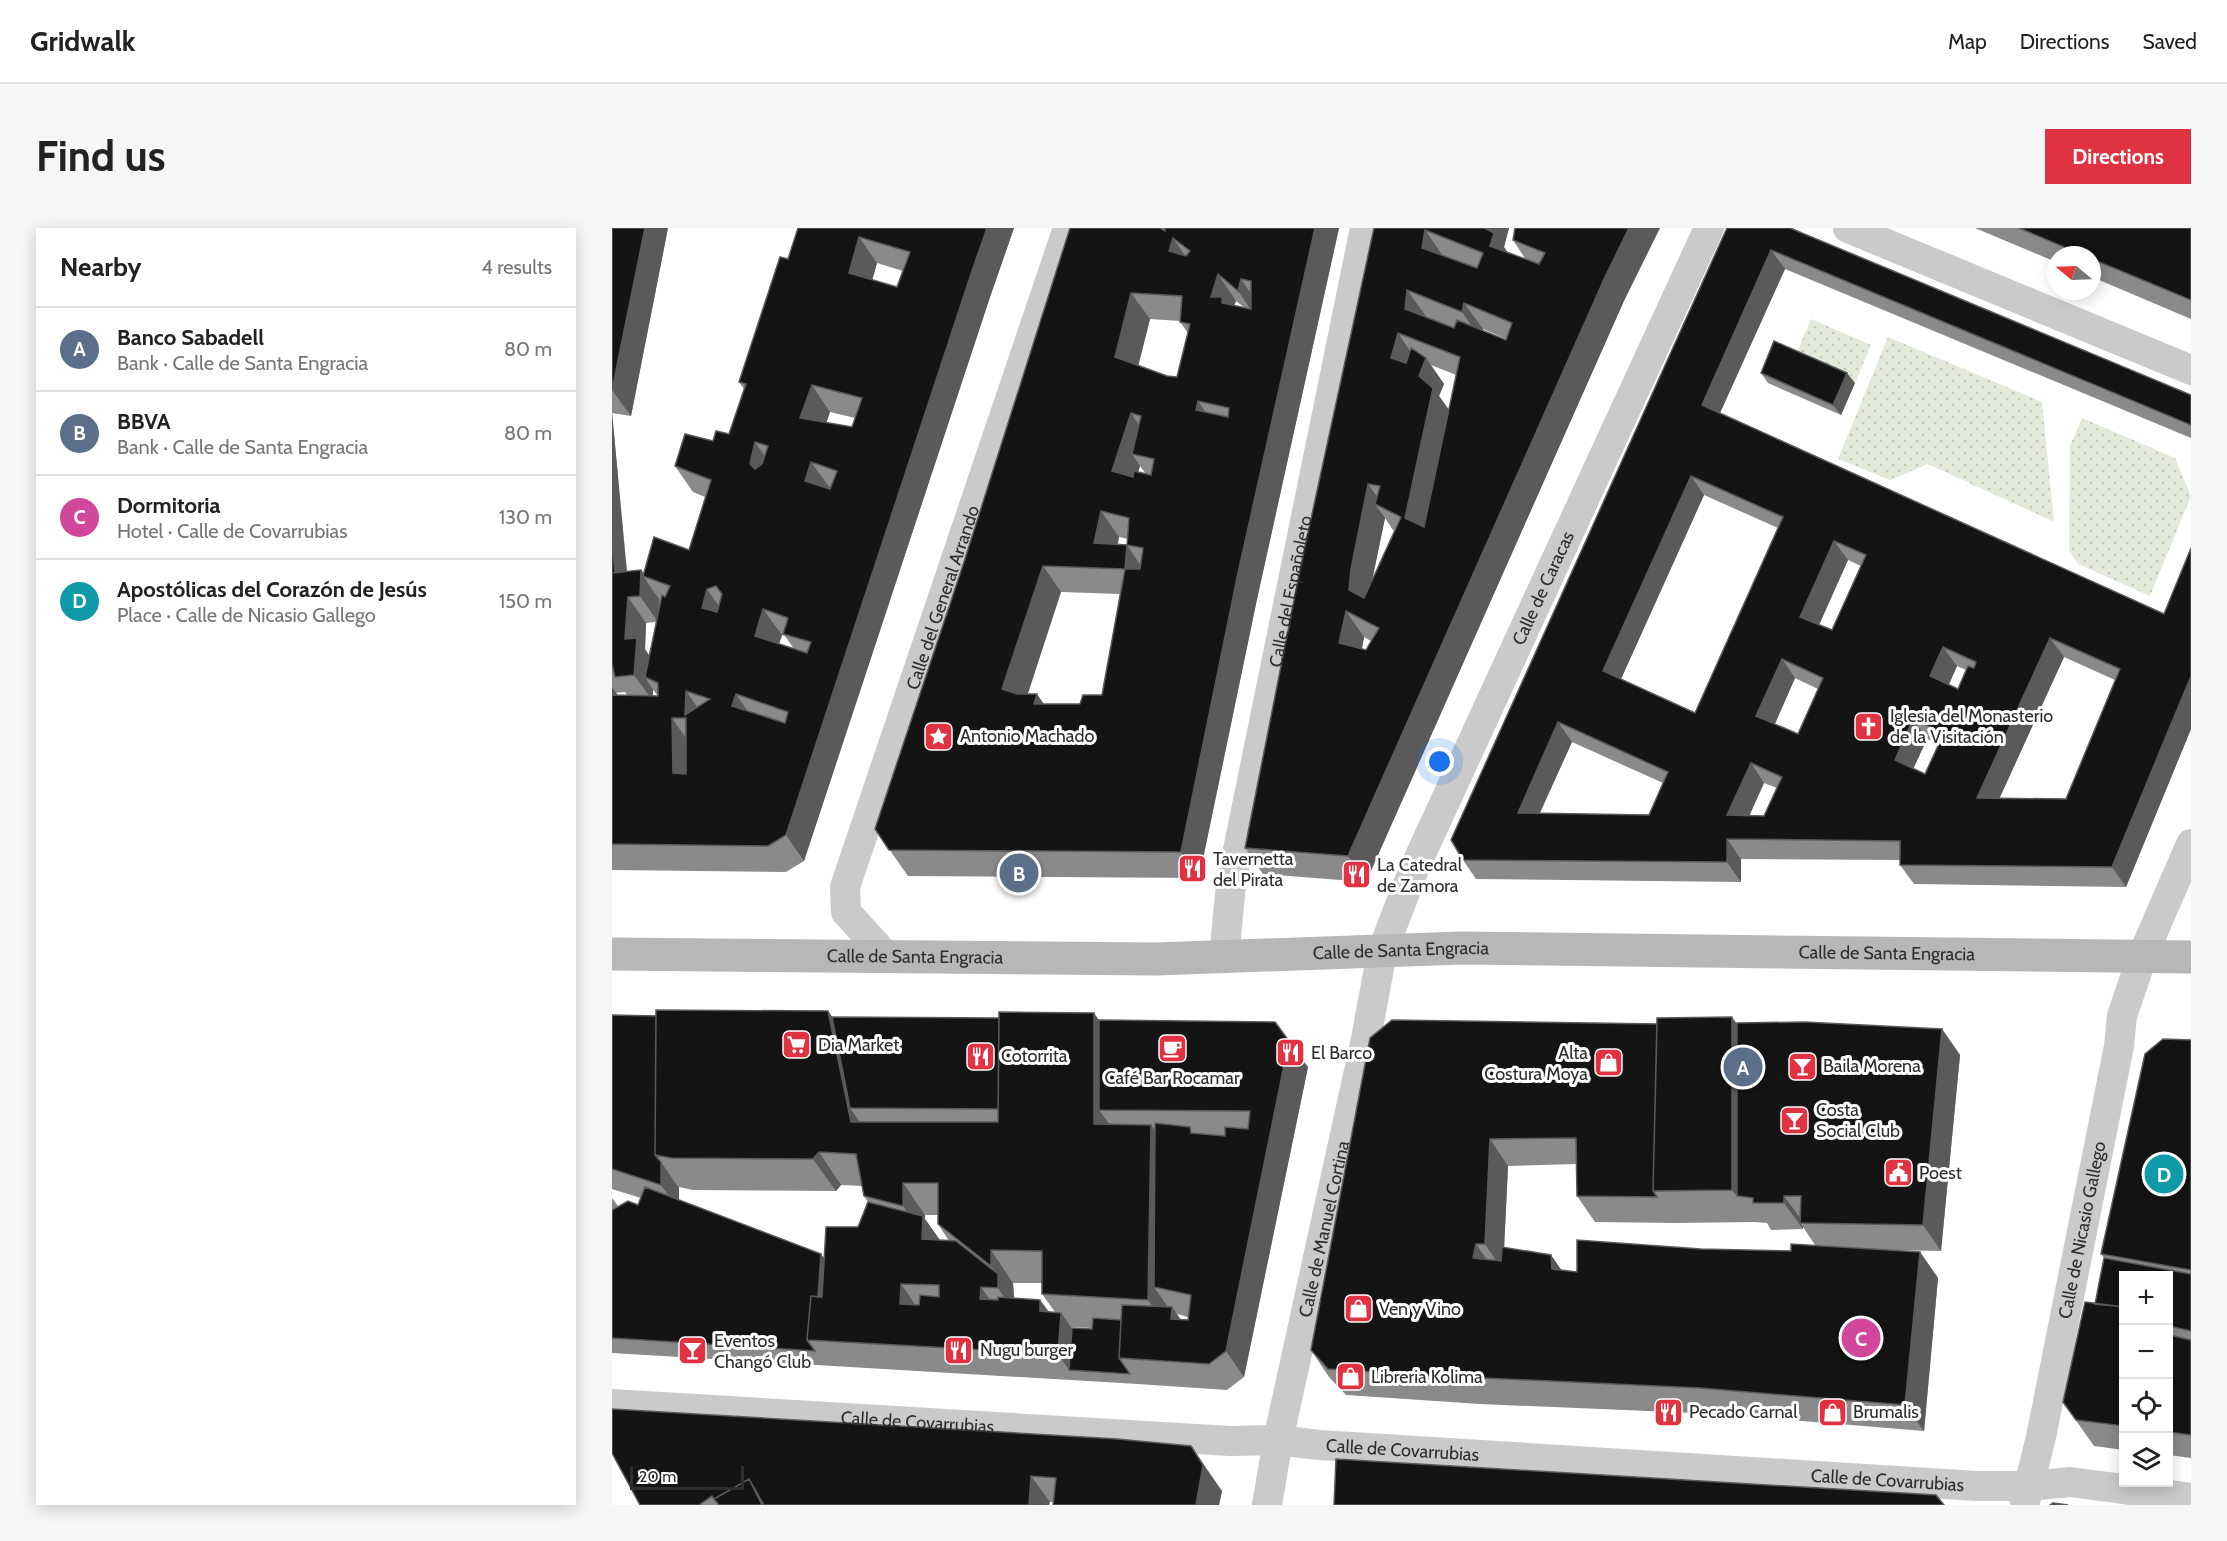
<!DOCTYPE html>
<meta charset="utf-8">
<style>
body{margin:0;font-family:Cabin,sans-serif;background:#f6f6f6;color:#222}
.controls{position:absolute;right:18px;bottom:18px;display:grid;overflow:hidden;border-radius:0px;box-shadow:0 3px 15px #0003}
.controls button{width:54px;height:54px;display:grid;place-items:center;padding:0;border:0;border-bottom:2px solid #e0e0e0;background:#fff;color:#222;font:30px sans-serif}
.compass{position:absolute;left:1435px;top:18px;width:54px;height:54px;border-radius:50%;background:#fff;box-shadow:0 3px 15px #0003;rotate:289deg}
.scale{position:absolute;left:18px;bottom:15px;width:114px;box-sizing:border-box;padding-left:6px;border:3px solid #2d2d2d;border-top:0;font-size:16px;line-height:21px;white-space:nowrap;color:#2d2d2d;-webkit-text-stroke:4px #fff;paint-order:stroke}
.you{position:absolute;left:828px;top:534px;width:21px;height:21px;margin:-15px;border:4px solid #fff;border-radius:50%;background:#1a73e8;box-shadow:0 0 0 9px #1a73e833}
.badge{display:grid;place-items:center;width:39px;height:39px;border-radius:50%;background:#e13241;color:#fff;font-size:20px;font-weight:700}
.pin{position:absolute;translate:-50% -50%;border:3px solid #fff;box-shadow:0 2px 6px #0006}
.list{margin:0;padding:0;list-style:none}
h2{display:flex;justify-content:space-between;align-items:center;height:78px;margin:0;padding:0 24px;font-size:26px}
h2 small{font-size:20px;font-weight:400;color:#767676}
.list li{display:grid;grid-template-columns:39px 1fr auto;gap:18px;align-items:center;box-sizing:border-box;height:84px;padding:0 24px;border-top:2px solid #e0e0e0}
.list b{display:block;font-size:22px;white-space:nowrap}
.list p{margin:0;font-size:20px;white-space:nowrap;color:#767676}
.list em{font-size:20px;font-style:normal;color:#767676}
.icon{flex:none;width:33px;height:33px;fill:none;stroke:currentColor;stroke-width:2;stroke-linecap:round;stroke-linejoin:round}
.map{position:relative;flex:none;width:1579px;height:1277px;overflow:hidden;border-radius:0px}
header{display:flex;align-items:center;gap:36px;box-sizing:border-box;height:84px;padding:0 30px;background:#fff;border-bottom:2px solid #e0e0e0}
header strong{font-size:28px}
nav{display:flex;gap:33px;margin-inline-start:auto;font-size:21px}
.intro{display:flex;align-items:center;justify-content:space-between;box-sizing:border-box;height:144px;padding:0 36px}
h1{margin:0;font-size:42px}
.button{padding:15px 27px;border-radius:0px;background:#e13241;color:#fff;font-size:21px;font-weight:700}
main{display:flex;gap:36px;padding:0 36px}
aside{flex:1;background:#fff;border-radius:0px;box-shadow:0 3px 15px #0003}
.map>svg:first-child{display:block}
.green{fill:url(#green-dots)}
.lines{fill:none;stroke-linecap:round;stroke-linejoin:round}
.minor{stroke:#cacaca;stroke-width:30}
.secondary{stroke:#b7b7b7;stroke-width:33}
.wall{fill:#8a8a8a;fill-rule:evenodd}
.shaded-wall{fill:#5a5a5a}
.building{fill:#141414;stroke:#5a5a5a;stroke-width:1.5;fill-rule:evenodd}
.labels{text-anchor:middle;stroke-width:6;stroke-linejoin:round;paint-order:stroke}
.street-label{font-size:18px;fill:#2d2d2d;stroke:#fff}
.poi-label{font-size:18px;fill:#2d2d2d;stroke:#fff;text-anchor:start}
</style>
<header>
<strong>Gridwalk</strong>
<nav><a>Map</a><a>Directions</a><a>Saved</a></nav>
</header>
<div class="intro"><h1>Find us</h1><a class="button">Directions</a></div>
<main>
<aside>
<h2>Nearby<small>4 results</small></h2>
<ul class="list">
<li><span class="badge" style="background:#5c6f8a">A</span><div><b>Banco Sabadell</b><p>Bank · Calle de Santa Engracia</p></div><em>80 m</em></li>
<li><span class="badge" style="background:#5c6f8a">B</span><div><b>BBVA</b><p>Bank · Calle de Santa Engracia</p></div><em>80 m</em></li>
<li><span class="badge" style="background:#d1479c">C</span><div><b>Dormitoria</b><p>Hotel · Calle de Covarrubias</p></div><em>130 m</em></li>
<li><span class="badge" style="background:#0f9aa8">D</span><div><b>Apostólicas del Corazón de Jesús</b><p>Place · Calle de Nicasio Gallego</p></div><em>150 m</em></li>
</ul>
</aside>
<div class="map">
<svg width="1579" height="1277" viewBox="0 0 1579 1277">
<defs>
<pattern id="green-dots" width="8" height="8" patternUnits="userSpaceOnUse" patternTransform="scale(1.5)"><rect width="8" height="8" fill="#e3eada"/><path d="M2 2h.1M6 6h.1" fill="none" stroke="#c3c9bb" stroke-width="1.8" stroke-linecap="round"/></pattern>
</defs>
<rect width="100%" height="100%" fill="#fff"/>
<path class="green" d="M1199,91L1259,117L1243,155L1183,129Z
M1276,109L1430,174L1442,294L1316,236L1278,252L1226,231Z
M1470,190L1563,230L1579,268L1538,368L1466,336L1457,322L1458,218Z"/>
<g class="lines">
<g class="minor">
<path d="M1236,0L1579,142"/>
<path id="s1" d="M274,728L234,684L233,659L456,0"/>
<path id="s2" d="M612,729L619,656L753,0"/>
<path id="s3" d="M0,1176L618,1213L666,1212L707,1217L1365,1258H1418L1458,1254L1579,1270"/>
<path id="s4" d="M1413,1274L1429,1209L1507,818L1510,788L1530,729L1579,616"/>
<path id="s5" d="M655,1277L666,1212L754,811L770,724L802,641L1097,0"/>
</g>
<path class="secondary" id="s6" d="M0,726L544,731L849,720L1579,729"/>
</g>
<path class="wall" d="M0,0H56L19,188L0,185L15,343L29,342L32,345L77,322L93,269L81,264L63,238L101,213L117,206L132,161L127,154L176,31L186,0H402L378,69L192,633L174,644L0,642ZM265,35L291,43L285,59L260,52ZM218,184L243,190L240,199L214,194ZM44,394L37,428L33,421L34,395ZM170,407L173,408L182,421L167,416ZM41,462L46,468H41ZM13,464L15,467H6L4,465Z
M458,0H727L645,371L587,650L296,648L263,601L352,334ZM624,73L633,80L622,78ZM538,91L568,93V94L576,105L565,149L555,148L526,137ZM528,238L534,246L526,244ZM507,309L516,311L515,317H506ZM449,364L508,366L490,467L468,476H432L415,466Z
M762,0H897L892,19L896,25L914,32L901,12L903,0L1011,75L754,654L651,646L633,620ZM871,101L894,111V112L870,102ZM819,137L844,147L837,182L827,168L832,156ZM773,290L781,302L783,303L760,353ZM752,409L759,413L754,422L750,421Z
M1115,0L1579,167V210L1173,41L1108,185L1552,386L1579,320V501L1514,659L1302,656L1288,637V632L1129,631V654L864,651L851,632ZM1092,267L1166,300L1083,485L1009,451ZM1236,332L1249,338L1220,402L1207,397ZM1452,429L1503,452L1454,571L1387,570ZM1345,438L1354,442L1346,461L1336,457ZM1183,450L1206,461L1186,506L1163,496ZM1315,511L1327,516L1313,546L1301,541ZM960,514L1051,555L1037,587L928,585ZM1152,555L1165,560L1152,588H1137Z
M1363,0H1579V91L1480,49V27H1444V34Z
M1149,145L1243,155L1229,187L1156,155Z
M216,783L220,789L487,792L696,839L632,1149L615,1162L526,1156L0,1125V970L6,978L26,977L29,970L0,961V787L44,788ZM229,957L250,958L252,968L256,974L246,999L212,1030L209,1026L67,972V959L81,962L224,963ZM313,987H326V996L337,1013L328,1012L313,991ZM401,1055H430V1066L443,1084H437L428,1072L403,1070L402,1069ZM565,1086L576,1089V1092H569ZM458,1099L480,1100V1101L460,1100Z
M1125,795L1330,801L1348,827L1329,1023L1279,1022L1308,1024L1326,1050L1312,1203L1106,1186L868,1176L734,1167L717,1149L699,1122L758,810L1045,796ZM965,936V968L983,994L1063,995L1143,994L1155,995L1159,1002L1191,1001V999L1203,1017L1179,1023L1089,1021L965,1044L949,1042L939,1027L892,1020L896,938Z
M1579,812V1230L1557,1227V1047H1512V1222L1482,1218L1451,1174L1483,1076L1492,1030L1489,1026Z
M0,1181L610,1263L607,1277H441V1274H438L437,1277H28Z"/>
<path class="shaded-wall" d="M33,0H56L19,188L0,162Z
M375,0H402L378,69L192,633L174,607L360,43Z
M703,0H727L645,371L587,650L569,624L626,345Z
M872,0H897L892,19L900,31L878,18Z
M1017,0H1048L1011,75L754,654L736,628L993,49Z
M813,2L831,28L810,20Z
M247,9L265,35L255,71L237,45Z
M561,10L579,36L557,23Z
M1159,22L1173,41L1103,196L1090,177Z
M606,46L624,73L620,84L599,69Z
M629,51L647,77L644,89L626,63Z
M795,62L814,88L812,108L793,81Z
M519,65L538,91L522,155L503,129Z
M852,75L871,101L868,110L850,84Z
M786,105L804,132L797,156L779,130Z
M814,130L832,156L827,168L840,186L811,316L793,290L807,148Z
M1235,145L1243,155L1229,187L1221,177Z
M200,157L218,184L207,216L188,190Z
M586,173L604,199L584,182Z
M0,184L17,369H16L34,395L33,421L43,436L33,449L41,462V473L22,447L13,411L4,352L0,310Z
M519,185L537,211L520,226L528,238L518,269L500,243Z
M143,214L161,240L156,262L138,236Z
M199,234L218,260L211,279L193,253Z
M1079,248L1092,267L1004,462L991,443Z
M756,256L774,281L763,276L773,290L757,367L755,388L737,362L739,341Z
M489,283L507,309L500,341L482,315Z
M1222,313L1236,332L1202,408L1188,389Z
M515,317L533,344L513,341Z
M431,338L449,364L409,487L390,461Z
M29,342L34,349L31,348L47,371L46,394L28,368Z
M95,361L113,387L90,380Z
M151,381L170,407L161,434L143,408Z
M734,383L752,409L746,441L727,415Z
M1438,410L1452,429L1379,589L1365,570Z
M1331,419L1345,438L1332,468L1318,448Z
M1170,431L1183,450L1158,507L1144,488Z
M1579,448V501L1514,659L1500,639Z
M0,459L12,477L0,476Z
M74,463L92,489L73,487Z
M124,466L142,493L120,478Z
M425,466L443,492L422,476Z
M60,490L78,516L79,571L61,545Z
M1301,491L1315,511L1296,552L1283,532Z
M946,494L960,514L919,604L906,585Z
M1139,535L1152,555L1129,606L1115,587Z
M1115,611L1129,631V654L1115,634Z
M216,783L239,815L238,880L256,906L239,894Z
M482,785L505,818L487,882L505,907L482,896Z
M1120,789L1143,821L1141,970L1125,968L1120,962Z
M1330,801L1348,827L1329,1023L1311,997Z
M677,813L696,839L632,1149L614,1123Z
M539,897L561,930L542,1059L559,1083L558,1104L536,1072Z
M878,911L896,938L891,1043L873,1016Z
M207,924L229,957L224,963L201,931Z
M49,934L66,959H67V983L49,957Z
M291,955L313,987V991L330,1015L310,1011L311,1006L291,978Z
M1172,968L1191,994L1188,995L1191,999V1001L1172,975Z
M864,1016L882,1042L861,1030Z
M379,1022L401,1055L402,1069L404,1072V1087L386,1060V1047L379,1038Z
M1308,1024L1326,1050L1312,1203L1293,1177Z
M209,1026L220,1041L204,1112Z
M939,1027L957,1053L940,1041Z
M289,1056L307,1082L288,1076Z
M369,1059L387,1085L368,1071Z
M428,1072L447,1098L428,1083Z
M560,1079L578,1105L559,1091Z
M449,1085L467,1111L457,1142L446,1126Z
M579,1218L610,1263L607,1277H584Z
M419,1248L438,1274L437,1277H417Z"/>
<path class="building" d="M0,0H33L0,162Z
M186,0H375L360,43L174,607L156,618L0,616V467L46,468V455L33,449L50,367L53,369L58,358L31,348L42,309L77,322L99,252L63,238L73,206L101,213L104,203L117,206L134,156L127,154L168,29L176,31ZM247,9L298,24L285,59L237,45ZM200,157L250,170L240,199L188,190ZM143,214L156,218L150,236L143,241L138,236ZM199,234L225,243L218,261L193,253ZM104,358L110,366L105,384L90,380L95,361ZM151,381L176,390L171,406L199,414L195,425L143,408ZM74,463L98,471L73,487ZM124,466L176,484L173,495L120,478ZM60,490H74V546L61,545Z
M458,0H548L553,3V0H703L626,345L569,624L277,622L263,601L352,334ZM561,10L578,23L574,28L557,23ZM606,46L626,63L629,51L639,53V81L610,75V69H599ZM519,65L570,68L568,94L578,96L565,149L555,148L503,129ZM586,173L617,180L616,189L584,182ZM519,185L529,188L520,226L542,231L539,247L522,243L521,249L500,243ZM489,283L517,290L515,317L482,315ZM515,317L531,320L528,341H513L490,467H471L468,476H422L425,466H405L390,461L431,338L513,341Z
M762,0H872L882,5L878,18L927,36L933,25L901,12L903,0H1017L993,49L736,628L633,620L689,337ZM813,2L871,25L865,40L810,20ZM795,62L850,84L852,75L900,95L894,112L845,92L842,100L793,81ZM786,105L848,129L812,299L793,290L821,160L807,148L814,130L799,120L794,135L779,130ZM756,256L768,258L763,276L789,289L752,370L737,362L739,341ZM734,383L767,400L754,422L727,415Z
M1115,0H1178L1579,167V197L1159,22L1090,177L1552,386L1579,320V448L1500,639L1288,637V613L1115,611V634L851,632L839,612ZM1079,248L1171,289L1083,485L991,443ZM1222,313L1254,327L1220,402L1188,389ZM1438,410L1508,441L1454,571L1365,570ZM1331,419L1364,434L1362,440L1356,438L1346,461L1318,448ZM1170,431L1211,450L1186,506L1144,488ZM1301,491L1332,505L1313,546L1283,532ZM946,494L1056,544L1037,587L906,585ZM1139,535L1170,549L1152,588L1115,587Z
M1407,0H1579V72L1480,31V27H1471Z
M1162,113L1235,145L1221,177L1149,145Z
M0,310L3,345H0Z
M29,342L28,368L16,369L13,411L25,410L22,447L3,449L0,436V345Z
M44,782L216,783L239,894H386L387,784L482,785V896L539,897L536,1072L430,1066V1023L379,1022V1038L326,996V955H291V978L252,968L244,926L207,924L201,931L59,930L43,927Z
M0,787L44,788L43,927L49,934V957L0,941Z
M220,789L387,790L386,881L238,880Z
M1120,789V962L1041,963L1045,790Z
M487,792L663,794L677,813L614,1123L597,1136L507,1130L510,1077L560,1079L559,1091L576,1092L579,1067L542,1059L543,895L578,899L579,905L613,908V899L636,901L638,883L487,882Z
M780,792L1045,796L1041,963L1045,969L965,968L964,910L878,911L873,1016H864L861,1030L889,1033L890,1019L939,1027L940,1041L965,1044V1012L1089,1021L1179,1023V1016L1308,1024L1293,1177L1088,1160L850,1149L716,1141L699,1122L758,810Z
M1192,794L1330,801L1311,997L1188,995L1189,968H1172V975H1141V970L1125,968V795Z
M1551,811L1579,812V1042L1489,1026L1533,826Z
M33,959L209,1026L206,1069L199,1068L195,1112L203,1123L0,1110V982L16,973L26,977Z
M256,974L311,988L310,1011L344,1013L386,1046V1060L369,1059L368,1071L386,1072V1069L428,1072V1083L449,1085L446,1126L195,1112L199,1068L210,1069L214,999H246ZM289,1056L327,1057V1069L308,1067L307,1077L288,1076Z
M1492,1030L1579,1046V1103L1557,1098V1047H1512V1079L1483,1076Z
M1473,1074L1512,1079V1198L1464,1192L1451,1174Z
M481,1090L509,1092L507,1130L518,1146L457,1142L460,1100L480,1101Z
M1557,1107L1579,1112V1207L1557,1204Z
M0,1181L505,1211L579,1218L591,1237L584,1277H441L444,1250L419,1248L417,1277H152L137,1251L102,1271L100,1268L87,1277H28L0,1225Z
M724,1231L1324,1267L1332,1277H722Z
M137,1251L150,1277H107L102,1271Z
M1441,1275L1456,1277H1438Z"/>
<defs>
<symbol id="church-square" viewBox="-11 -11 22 22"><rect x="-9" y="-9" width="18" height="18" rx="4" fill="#e13241" stroke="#fff"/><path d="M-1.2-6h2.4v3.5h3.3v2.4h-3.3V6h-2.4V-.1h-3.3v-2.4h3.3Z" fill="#fff"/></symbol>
<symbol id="sight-square" viewBox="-11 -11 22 22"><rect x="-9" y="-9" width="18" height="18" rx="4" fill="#e13241" stroke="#fff"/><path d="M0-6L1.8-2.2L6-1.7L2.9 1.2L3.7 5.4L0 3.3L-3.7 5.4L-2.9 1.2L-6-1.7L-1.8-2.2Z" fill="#fff"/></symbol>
<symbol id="restaurant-square" viewBox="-11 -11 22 22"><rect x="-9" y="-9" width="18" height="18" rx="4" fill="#e13241" stroke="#fff"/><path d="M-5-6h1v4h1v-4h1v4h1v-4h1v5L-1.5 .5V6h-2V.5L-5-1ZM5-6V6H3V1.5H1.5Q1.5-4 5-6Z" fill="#fff"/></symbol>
<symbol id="supermarket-square" viewBox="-11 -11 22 22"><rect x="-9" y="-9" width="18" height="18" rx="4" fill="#e13241" stroke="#fff"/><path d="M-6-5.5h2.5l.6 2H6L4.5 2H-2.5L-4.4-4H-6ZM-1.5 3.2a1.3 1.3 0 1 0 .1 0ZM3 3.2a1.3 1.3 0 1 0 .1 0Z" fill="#fff"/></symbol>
<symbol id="cafe-square" viewBox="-11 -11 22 22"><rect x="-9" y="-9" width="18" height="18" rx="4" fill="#e13241" stroke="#fff"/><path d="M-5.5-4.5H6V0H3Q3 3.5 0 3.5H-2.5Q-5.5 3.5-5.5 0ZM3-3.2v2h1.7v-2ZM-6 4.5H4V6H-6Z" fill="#fff"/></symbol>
<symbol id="shop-square" viewBox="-11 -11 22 22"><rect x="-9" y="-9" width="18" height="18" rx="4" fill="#e13241" stroke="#fff"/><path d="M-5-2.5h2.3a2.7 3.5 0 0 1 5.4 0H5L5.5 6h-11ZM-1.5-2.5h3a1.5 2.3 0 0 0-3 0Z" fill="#fff"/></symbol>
<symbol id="bar-square" viewBox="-11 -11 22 22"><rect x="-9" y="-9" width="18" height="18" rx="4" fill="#e13241" stroke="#fff"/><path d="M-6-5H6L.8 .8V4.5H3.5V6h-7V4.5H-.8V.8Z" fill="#fff"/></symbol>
<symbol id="civic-square" viewBox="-11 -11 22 22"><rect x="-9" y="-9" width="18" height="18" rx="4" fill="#e13241" stroke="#fff"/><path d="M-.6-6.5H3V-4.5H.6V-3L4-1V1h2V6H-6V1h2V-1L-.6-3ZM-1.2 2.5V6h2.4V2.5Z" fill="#fff"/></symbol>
</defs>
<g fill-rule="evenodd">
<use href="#church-square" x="1240" y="482" width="33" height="33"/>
<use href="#sight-square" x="310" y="492" width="33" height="33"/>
<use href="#restaurant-square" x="564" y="624" width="33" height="33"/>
<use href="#restaurant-square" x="728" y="630" width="33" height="33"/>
<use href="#supermarket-square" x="168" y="800" width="33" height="33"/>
<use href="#cafe-square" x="544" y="804" width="33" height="33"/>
<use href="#restaurant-square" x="662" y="808" width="33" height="33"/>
<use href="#restaurant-square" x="352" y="812" width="33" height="33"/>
<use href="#shop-square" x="980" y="818" width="33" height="33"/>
<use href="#bar-square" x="1174" y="822" width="33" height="33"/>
<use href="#bar-square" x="1166" y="876" width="33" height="33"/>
<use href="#civic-square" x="1270" y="928" width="33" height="33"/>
<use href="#shop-square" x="730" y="1064" width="33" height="33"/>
<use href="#restaurant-square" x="330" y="1106" width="33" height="33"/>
<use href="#bar-square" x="64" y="1106" width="33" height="33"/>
<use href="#shop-square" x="722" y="1132" width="33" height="33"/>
<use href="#restaurant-square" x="1040" y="1168" width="33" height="33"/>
<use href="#shop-square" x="1204" y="1168" width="33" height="33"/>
</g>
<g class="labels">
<g class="street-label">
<text dy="6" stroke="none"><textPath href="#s5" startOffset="963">Calle de Caracas</textPath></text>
<text dy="6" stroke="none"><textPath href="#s2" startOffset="372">Calle del Españoleto</textPath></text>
<text dy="6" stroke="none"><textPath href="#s1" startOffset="390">Calle del General Arrando</textPath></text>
<text dy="6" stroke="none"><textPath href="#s6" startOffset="789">Calle de Santa Engracia</textPath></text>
<text dy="6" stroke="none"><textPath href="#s6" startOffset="1275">Calle de Santa Engracia</textPath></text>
<text dy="6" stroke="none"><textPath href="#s6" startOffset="303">Calle de Santa Engracia</textPath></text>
<text dy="6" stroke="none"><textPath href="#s5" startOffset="282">Calle de Manuel Cortina</textPath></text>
<text dy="6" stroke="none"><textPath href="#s4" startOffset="278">Calle de Nicasio Gallego</textPath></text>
<text dy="6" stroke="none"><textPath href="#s3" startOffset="306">Calle de Covarrubias</textPath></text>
<text dy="6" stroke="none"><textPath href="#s3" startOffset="792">Calle de Covarrubias</textPath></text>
<text dy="6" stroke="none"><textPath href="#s3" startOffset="1278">Calle de Covarrubias</textPath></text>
</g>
<g class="poi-label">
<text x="1278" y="494">Iglesia del Monasterio<tspan x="1278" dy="21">de la Visitación</tspan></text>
<text x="348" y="514">Antonio Machado</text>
<text x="601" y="637">Tavernetta<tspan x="601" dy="21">del Pirata</tspan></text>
<text x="765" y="643">La Catedral<tspan x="765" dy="21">de Zamora</tspan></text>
<text x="206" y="823">Dia Market</text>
<text x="699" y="831">El Barco</text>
<text x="976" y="831" text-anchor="end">Alta<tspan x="976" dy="21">Costura Moya</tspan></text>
<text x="389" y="834">Cotorrita</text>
<text x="1211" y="844">Baila Morena</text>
<text x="560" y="856" text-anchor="middle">Café Bar Rocamar</text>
<text x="1204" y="888">Costa<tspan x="1204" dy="21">Social Club</tspan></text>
<text x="1307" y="951">Poest</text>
<text x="767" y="1087">Ven y Vino</text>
<text x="102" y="1119">Eventos<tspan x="102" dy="21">Changó Club</tspan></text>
<text x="368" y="1128">Nugu burger</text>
<text x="759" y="1155">Libreria Kolima</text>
<text x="1077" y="1190">Pecado Carnal</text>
<text x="1241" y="1190">Brumalis</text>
</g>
</g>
</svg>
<div class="controls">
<button>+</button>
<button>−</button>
<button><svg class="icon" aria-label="locate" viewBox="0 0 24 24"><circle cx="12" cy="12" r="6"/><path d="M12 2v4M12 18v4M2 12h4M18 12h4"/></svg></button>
<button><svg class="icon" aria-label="layers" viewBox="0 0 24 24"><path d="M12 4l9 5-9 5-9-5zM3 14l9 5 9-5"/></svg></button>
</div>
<svg class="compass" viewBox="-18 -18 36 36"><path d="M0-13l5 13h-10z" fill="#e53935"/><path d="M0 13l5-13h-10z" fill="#767676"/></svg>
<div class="scale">20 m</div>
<div class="you"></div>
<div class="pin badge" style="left:1131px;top:839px;background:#5c6f8a">A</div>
<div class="pin badge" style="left:407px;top:645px;background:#5c6f8a">B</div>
<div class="pin badge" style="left:1249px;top:1110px;background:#d1479c">C</div>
<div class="pin badge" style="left:1552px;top:946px;background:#0f9aa8">D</div>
</div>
</main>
